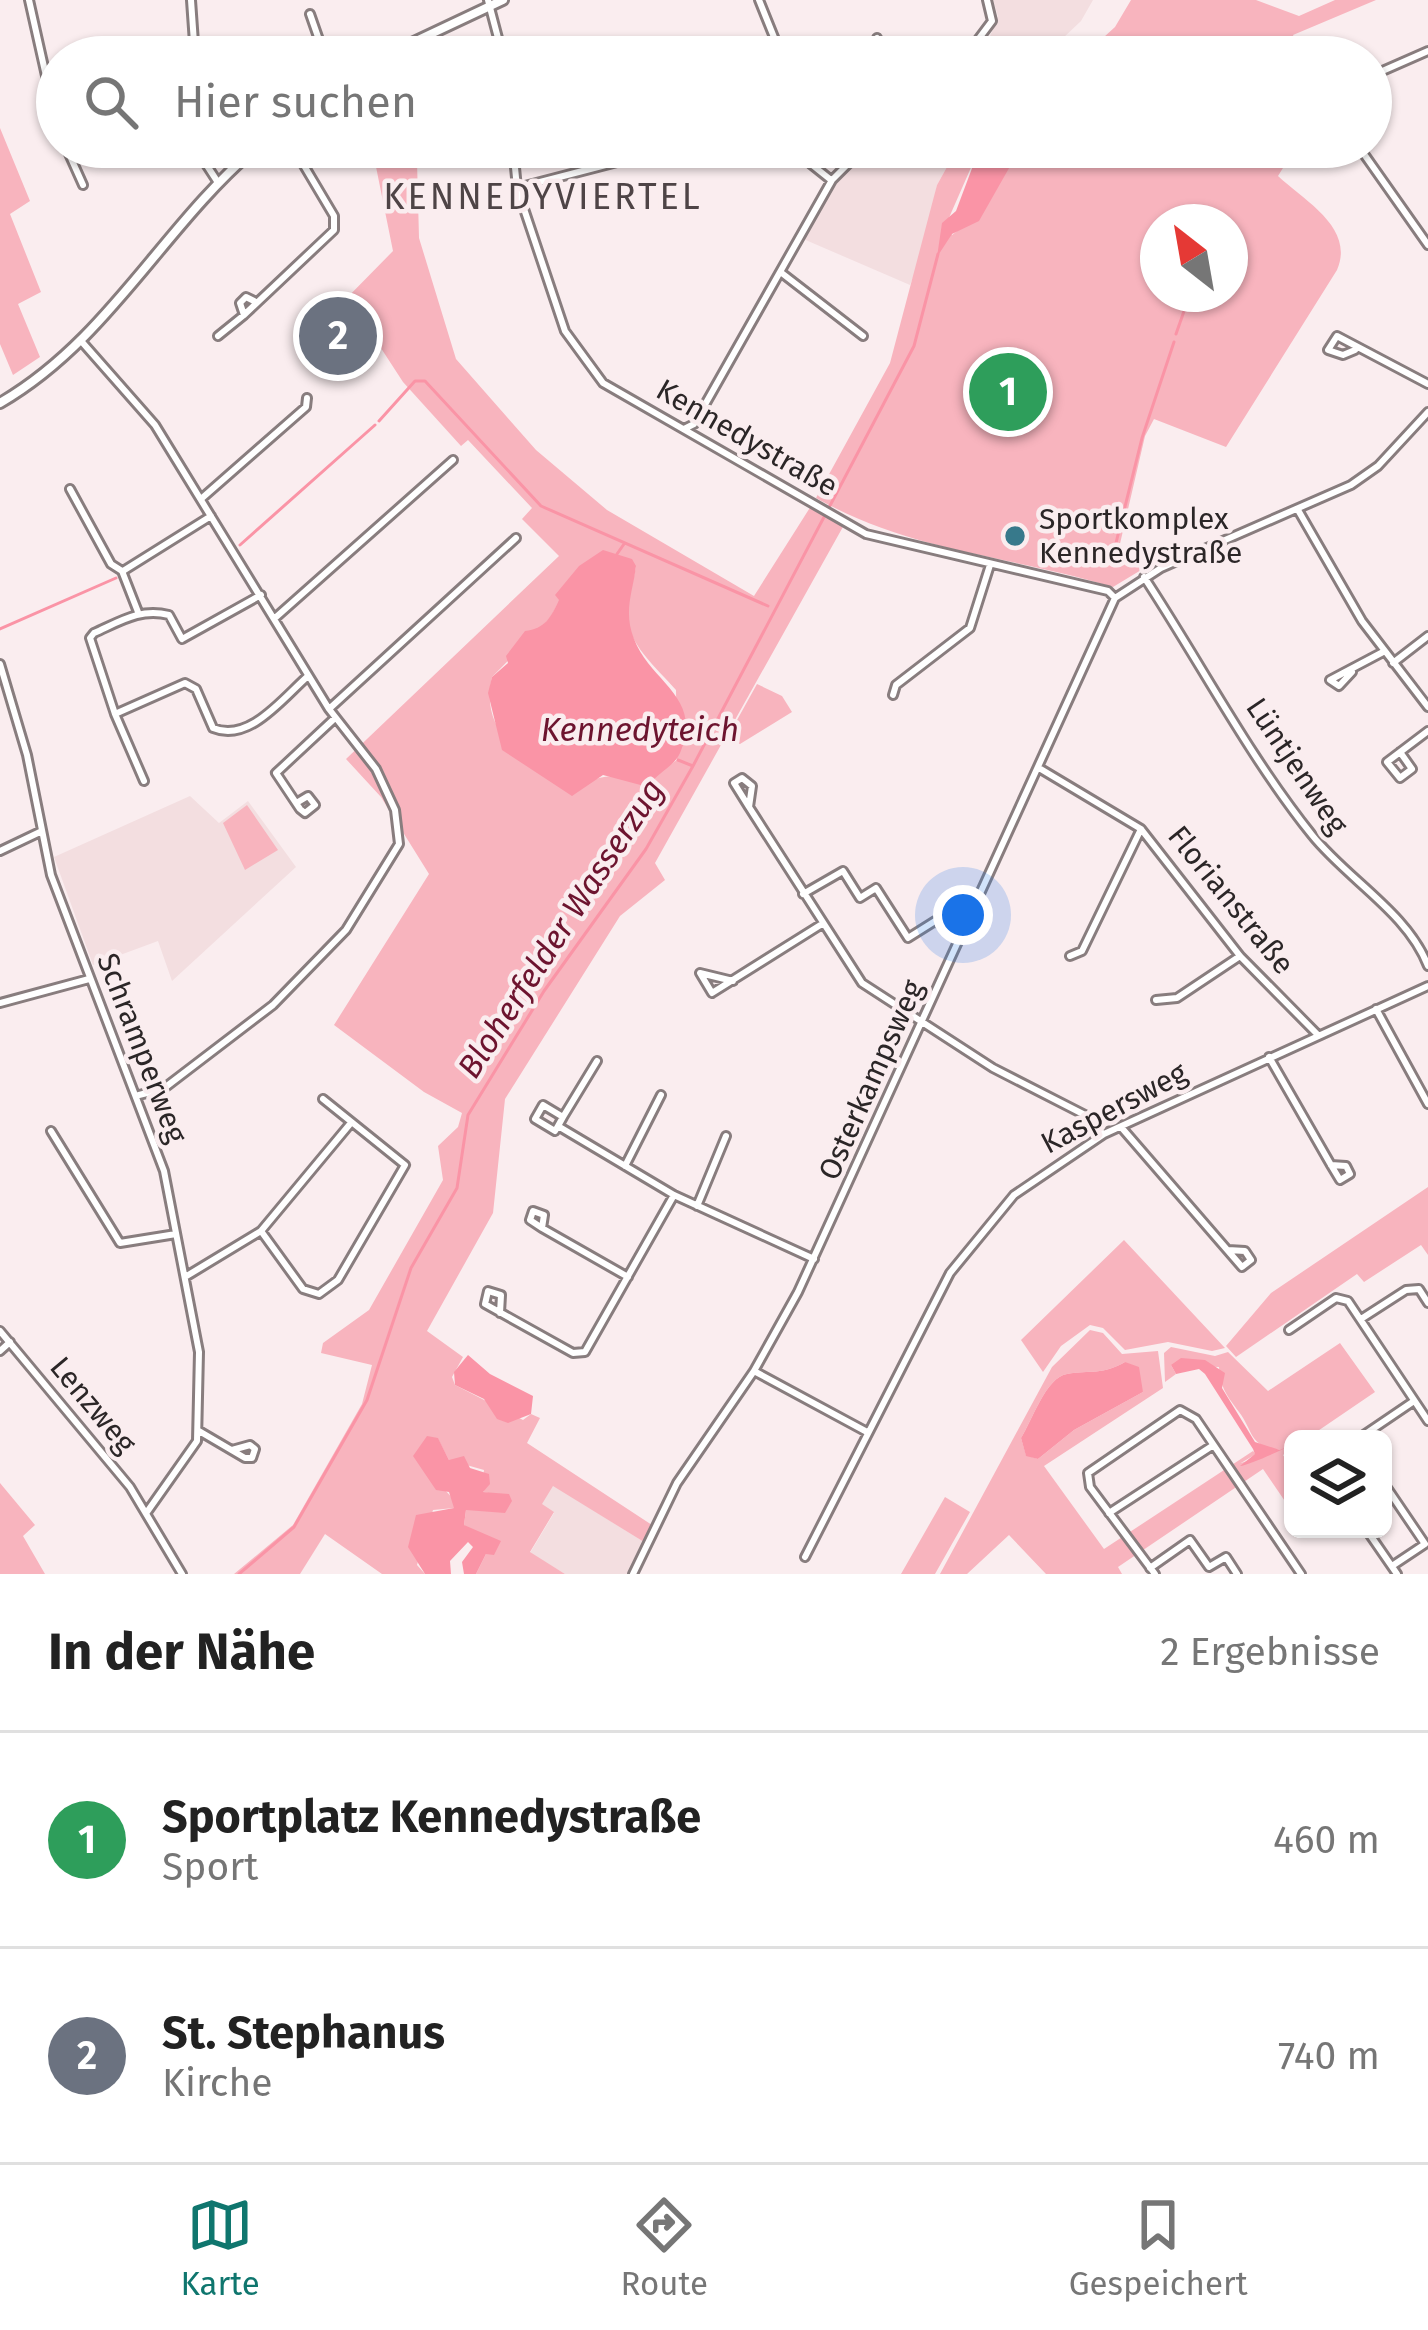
<!DOCTYPE html>
<html lang="de">
<meta charset="utf-8">
<style>
body{margin:0;font-family:"Fira Sans",sans-serif;background:#f6f6f6;color:#222}
.controls{position:absolute;right:36px;bottom:36px;display:grid;overflow:hidden;border-radius:18px;box-shadow:0 3px 9px #0004}
.controls button{width:108px;height:108px;display:grid;place-items:center;padding:0;border:0;border-bottom:3px solid #e0e0e0;background:#fff;color:#222;font:60px sans-serif}
.compass{position:absolute;left:1140px;top:204px;width:108px;height:108px;border-radius:50%;background:#fff;box-shadow:0 3px 9px #0004;rotate:329deg}
.you{position:absolute;left:963px;top:915px;width:42px;height:42px;margin:-30px;border:9px solid #fff;border-radius:50%;background:#1a73e8;box-shadow:0 0 0 18px #1a73e833}
.badge{display:grid;place-items:center;width:78px;height:78px;border-radius:50%;background:#0f766e;color:#fff;font-size:39px;font-weight:700}
.pin{position:absolute;translate:-50% -50%;border:6px solid #fff;box-shadow:0 3px 12px #0006}
.list{margin:0;padding:0;list-style:none}
h2{display:flex;justify-content:space-between;align-items:center;height:156px;margin:0;padding:0 48px;font-size:51px}
h2 small{font-size:39px;font-weight:400;color:#767676}
.list li{display:grid;grid-template-columns:78px 1fr auto;gap:36px;align-items:center;box-sizing:border-box;height:216px;padding:0 48px;border-top:3px solid #e0e0e0}
.list b{display:block;font-size:45px;white-space:nowrap}
.list p{margin:0;font-size:39px;white-space:nowrap;color:#767676}
.list em{font-size:39px;font-style:normal;color:#767676}
.icon{flex:none;width:66px;height:66px;fill:none;stroke:currentColor;stroke-width:2;stroke-linecap:round;stroke-linejoin:round}
.map{position:relative;flex:none;width:1428px;height:1574px;overflow:hidden}
.search{position:absolute;background:#fff;box-shadow:0 3px 9px #0004;left:36px;right:36px;top:36px;height:132px;display:flex;align-items:center;gap:30px;box-sizing:border-box;padding:0 42px;border-radius:66px;color:#767676;font-size:45px}
.sheet{height:588px;background:#fff}
nav{display:flex;justify-content:space-around;align-items:center;box-sizing:border-box;height:168px;border-top:3px solid #e0e0e0;background:#fff;font-size:33px;color:#767676}
nav a{display:grid;justify-items:center;gap:6px}
nav .on{color:#0f766e}
.map>svg:first-child{display:block}
.built{fill:#f3dee0}
.green{fill:#f8b4be;fill-rule:evenodd}
.water{fill:#fa94a6}
.lines{fill:none;stroke-linecap:round;stroke-linejoin:round}
.stream{stroke:#fa94a6;stroke-width:3}
.pedestrian-casing{stroke:#887d7e;stroke-width:10}
.minor-casing{stroke:#887d7e;stroke-width:12}
.tertiary-casing{stroke:#887d7e;stroke-width:14}
.pedestrian{stroke:#fff;stroke-width:4.5}
.minor{stroke:#fff;stroke-width:6}
.tertiary{stroke:#fff;stroke-width:8}
.poi-dot{fill:#37798b;stroke:#faedef;stroke-width:4.5}
.labels{text-anchor:middle;stroke-width:9;stroke-linejoin:round;paint-order:stroke}
.street-label{font-size:30px;fill:#2b2627;stroke:#faedef}
.poi-label{font-size:30px;fill:#2b2627;stroke:#faedef;text-anchor:start}
.water-label{font-size:33px;font-style:italic;fill:#6d142f;stroke:#faedef}
.quarter-label{font-size:36px;letter-spacing:3px;fill:#4e4446;stroke:#faedef}
</style>
<div class="map">
<svg width="1428" height="1574" viewBox="0 0 1428 1574">
<rect width="100%" height="100%" fill="#faedef"/>
<path class="built" d="M993,0H1093L1081,21L1043,57H1007L989,39L998,16Z
M865,147H958L937,185L923,253L910,285L801,238L832,180Z
M190,796L219,823L248,801L296,867L172,981L158,941L93,965L54,857Z
M553,1485L644,1542L629,1574H565L530,1553L554,1513L541,1504Z"/>
<path class="green" d="M1131,0H1256L1299,16L1335,0H1376L1293,35L1302,57H1082L1115,27Z
M0,128L30,201L10,214L41,292L18,304L40,357L13,375L0,344Z
M372,147L397,152L410,147L417,161L419,238L456,359L536,450L607,510L754,596L811,506L844,525L655,863L665,880L620,916L505,1099L493,1213L427,1331L463,1357L452,1377L455,1385L523,1420L531,1414L540,1418L527,1443L652,1525L644,1542L553,1486L542,1504L554,1512L530,1552L565,1574H476L486,1554L464,1525L466,1510L503,1497L481,1491L484,1470L449,1460L438,1439L414,1456L455,1501L454,1508L433,1510L417,1565L425,1574H382L325,1534L300,1574H234L293,1525L362,1404L372,1365L321,1353L323,1343L369,1310L443,1180L438,1146L458,1127L462,1113L424,1092L334,1025L429,874L381,797L346,759L559,556L522,519L532,508L468,440L461,446L403,382L364,322L339,306L393,251ZM636,566C634,580 629,591 627,604C621,639 656,667 676,690L677,760C634,791 613,762 577,789C531,759 478,739 492,677L550,618L560,600Z
M958,147H980L948,220L952,235L965,225L1021,147H1296L1278,176C1306,202 1355,228 1337,270L1226,447L1154,419L1145,436L1119,548L1151,564L1113,587C1009,555 914,553 816,498L890,363L937,185ZM1158,222H1230V294H1158Z
M757,684L782,696L792,712L740,744L727,738Z
M247,805L278,850L245,870L223,823Z
M1428,1187V1255L1421,1245L1364,1282L1357,1274L1236,1357L1226,1346L1271,1293Z
M1124,1240L1225,1348L1212,1351L1168,1342L1125,1350L1103,1328L1090,1325L1061,1346L1043,1372L1021,1340Z
M1090,1330L1103,1333L1122,1354L1158,1351L1163,1388L1044,1466L1104,1549L1253,1451L1256,1454L1241,1463L1280,1450C1249,1447 1254,1432 1239,1412C1228,1397 1220,1388 1219,1367L1171,1365L1176,1374L1165,1382L1164,1353L1171,1347L1215,1356L1228,1352L1268,1391L1340,1343L1375,1392L1306,1439H1293V1448L1283,1455L1293,1470V1513L1263,1469L1118,1567L1122,1574H1046L1009,1535L967,1574H940L1052,1367ZM1125,1362L1143,1392L1074,1430L1038,1459L1026,1455L1021,1438C1032,1421 1046,1377 1067,1374C1090,1370 1103,1375 1125,1362Z
M0,1483L35,1525L23,1536L45,1574H0Z
M945,1497L970,1512L935,1574H901Z"/>
<path class="water" d="M980,147H1021L979,221L952,234L937,257L942,223L956,211Z
M603,550L632,559L636,566C633,592 623,611 634,639C651,683 704,697 680,753C674,767 656,773 648,787L603,775L572,796L502,750L488,693L492,677L508,663L506,656L525,631C545,629 551,617 559,600L555,595L579,566Z
M468,1355L490,1374L533,1396L531,1414L508,1423L497,1419L484,1399L455,1385L454,1372Z
M1181,1358L1205,1360L1225,1373L1222,1388L1255,1442L1280,1450L1293,1444C1282,1450 1249,1465 1240,1466L1255,1454L1253,1449L1205,1374L1199,1369L1176,1374L1171,1365Z
M1125,1362L1139,1367L1143,1392L1074,1430L1038,1459L1026,1456L1021,1438C1032,1421 1046,1377 1067,1374C1090,1370 1103,1375 1125,1362Z
M427,1436L438,1438L449,1460L464,1456L470,1468L489,1474L490,1484L483,1492L509,1494L512,1501L505,1513L466,1510L464,1525L501,1541L494,1555L486,1554L476,1574H464L462,1562L473,1547L468,1542L450,1561L451,1574H425L408,1547L416,1515L454,1508L449,1492L436,1490L413,1456Z"/>
<g class="lines">
<path class="stream" d="M1176,334L1190,294
M379,421L415,381H425L541,506L768,606
M240,545L375,425
M1115,547L1142,438L1174,342
M617,554L624,544
M0,629L116,578
M678,760L693,766
M239,1574L294,1527L367,1400L411,1268L457,1188L468,1115L544,991L646,849L693,766L914,346L938,254"/>
<defs>
<path id="pedestrian" d="M410,56L411,57
M416,154L422,147"/>
<path id="minor" d="M29,0L57,125
M191,0L195,57
M488,0L503,57
M759,0L782,57
M310,14L325,57
M877,38L887,57
M965,57L992,21L987,0
M1371,76L1428,51
M66,147L83,185
M202,147L204,161L217,181
M513,147L517,188L565,331L603,383L866,534L1108,591L1115,598
M805,147L811,164L831,180
M1359,147L1428,245
M517,188L675,147
M783,274L863,336
M254,301L246,297L240,303L244,315L334,230V216L293,147
M218,336L244,315
M82,342L155,425L329,709L376,769L395,810L399,844L346,930L273,1005L163,1089L139,1095
M1355,350L1343,355L1328,350L1337,336L1428,384
M684,429L694,424L832,180L865,147
M70,489L111,564L122,571L138,612
M201,499L306,407L307,398
M1298,510L1362,621L1428,707
M123,571L211,516
M1144,577C1200,662 1248,755 1312,835C1347,879 1408,913 1428,966
M275,618L453,460
M1393,663L1428,636
M0,664L27,755L51,875L164,1171L199,1352L197,1441L147,1512
M1352,672L1339,686L1330,680L1383,652
M893,695L896,685L970,628L990,565
M329,709L516,538
M115,714L90,638L94,633C121,621 140,608 169,615L182,639L261,595
M1400,752L1412,769L1400,778L1387,762L1428,731
M1039,768L1141,829L1240,956L1318,1035
M144,781L115,714L185,683L196,689L213,728C249,743 282,699 308,676
M298,802L308,796L315,805L305,813L300,809L276,773L335,718
M749,807L734,783L742,778L752,786L749,807L862,983L993,1068L1085,1115L1102,1133
M0,851L42,831
M803,894L843,871L860,898L876,888L908,938L935,921L962,936
M1070,956L1082,951L1141,829
M733,981L700,973L712,993L822,924
M1156,1000L1177,998L1240,956
M0,1003L89,979
M1376,1009L1428,1104
M1269,1057L1331,1165L1340,1180L1350,1174L1346,1166L1331,1165
M563,1117L597,1061
M558,1126L563,1117L543,1105L535,1119L555,1131L558,1126L674,1195L814,1259
M1121,1127L1242,1267L1251,1260L1245,1251L1228,1250
M51,1131L120,1243L176,1234
M625,1166L661,1095
M697,1206L726,1136
M542,1228L544,1215L533,1211L530,1220L542,1228L628,1277
M261,1231L303,1289L319,1294L338,1280L405,1165L323,1099
M185,1277L261,1231L350,1124
M500,1313L501,1295L488,1291L485,1304L573,1353L585,1352L674,1195
M1361,1319L1406,1290L1419,1289L1428,1303
M1289,1330L1336,1298L1348,1301L1428,1421
M0,1331L130,1487L182,1574
M0,1351L10,1342
M754,1371L867,1432
M199,1431L245,1458H252L255,1449L250,1445L232,1450
M1358,1439L1414,1401
M1383,1482L1425,1544L1392,1566
M1109,1513L1212,1446
M1366,1529L1397,1574
M805,1557L950,1273L1014,1195L1104,1134L1428,986
M1150,1568L1190,1540L1209,1567L1226,1557L1237,1574
M633,1574L677,1483L754,1371L798,1292L1115,598L1161,568L1351,485L1378,466L1428,412
M1155,1574L1090,1487L1088,1473L1180,1410L1196,1419L1301,1574"/>
<path id="tertiary" d="M382,57L503,0
M0,403C109,340 163,226 257,147"/>
</defs>
<use href="#pedestrian" class="pedestrian-casing"/>
<use href="#minor" class="minor-casing"/>
<use href="#tertiary" class="tertiary-casing"/>
<use href="#pedestrian" class="pedestrian"/>
<use href="#minor" class="minor"/>
<use href="#tertiary" class="tertiary"/>
</g>
<circle class="poi-dot" cx="1015" cy="536" r="12"/>
<g class="labels">
<g class="street-label">
<text transform="translate(747 438) rotate(30)" y="10">Kennedystraße</text>
<text transform="translate(1297 766) rotate(56)" y="10">Lüntjenweg</text>
<text transform="translate(1231 900) rotate(51)" y="10">Florianstraße</text>
<text transform="translate(142 1048) rotate(69)" y="10">Schramperweg</text>
<text transform="translate(871 1080) rotate(-66)" y="10">Osterkampsweg</text>
<text transform="translate(1114 1108) rotate(-28)" y="10">Kaspersweg</text>
<text transform="translate(93 1405) rotate(50)" y="10">Lenzweg</text>
</g>
<g class="poi-label">
<text x="1039" y="529">Sportkomplex<tspan x="1039" dy="34">Kennedystraße</tspan></text>
</g>
<g class="water-label">
<text x="640" y="741">Kennedyteich</text>
<text transform="translate(560 928) rotate(-57)" y="12">Bloherfelder Wasserzug</text>
</g>
<g class="quarter-label">
<text x="543" y="209">KENNEDYVIERTEL</text>
</g>
</g>
</svg>
<div class="controls">
<button><svg class="icon" aria-label="layers" viewBox="0 0 24 24"><path d="M12 4l9 5-9 5-9-5zM3 14l9 5 9-5"/></svg></button>
</div>
<svg class="compass" viewBox="-18 -18 36 36"><path d="M0-13l5 13h-10z" fill="#e53935"/><path d="M0 13l5-13h-10z" fill="#767676"/></svg>
<div class="you"></div>
<div class="pin badge" style="left:1008px;top:392px;background:#2e9e5b">1</div>
<div class="pin badge" style="left:338px;top:336px;background:#6b7280">2</div>
<div class="search"><svg class="icon" aria-label="search" viewBox="0 0 24 24"><circle cx="10" cy="10" r="6"/><path d="M15 15l6 6"/></svg>Hier suchen</div>
</div>
<section class="sheet">
<h2>In der Nähe<small>2 Ergebnisse</small></h2>
<ul class="list">
<li><span class="badge" style="background:#2e9e5b">1</span><div><b>Sportplatz Kennedystraße</b><p>Sport</p></div><em>460 m</em></li>
<li><span class="badge" style="background:#6b7280">2</span><div><b>St. Stephanus</b><p>Kirche</p></div><em>740 m</em></li>
</ul>
</section>
<nav>
<a class="on"><svg class="icon" aria-label="map" viewBox="0 0 24 24"><path d="M3 6l6-2 6 2 6-2v14l-6 2-6-2-6 2zM9 4v14M15 6v14"/></svg>Karte</a>
<a><svg class="icon" aria-label="directions" viewBox="0 0 24 24"><path d="M12 3l9 9-9 9-9-9zM9 14v-3h6M13 9l2 2-2 2"/></svg>Route</a>
<a><svg class="icon" aria-label="saved" viewBox="0 0 24 24"><path d="M7 4h10v16l-5-4-5 4z"/></svg>Gespeichert</a>
</nav>
